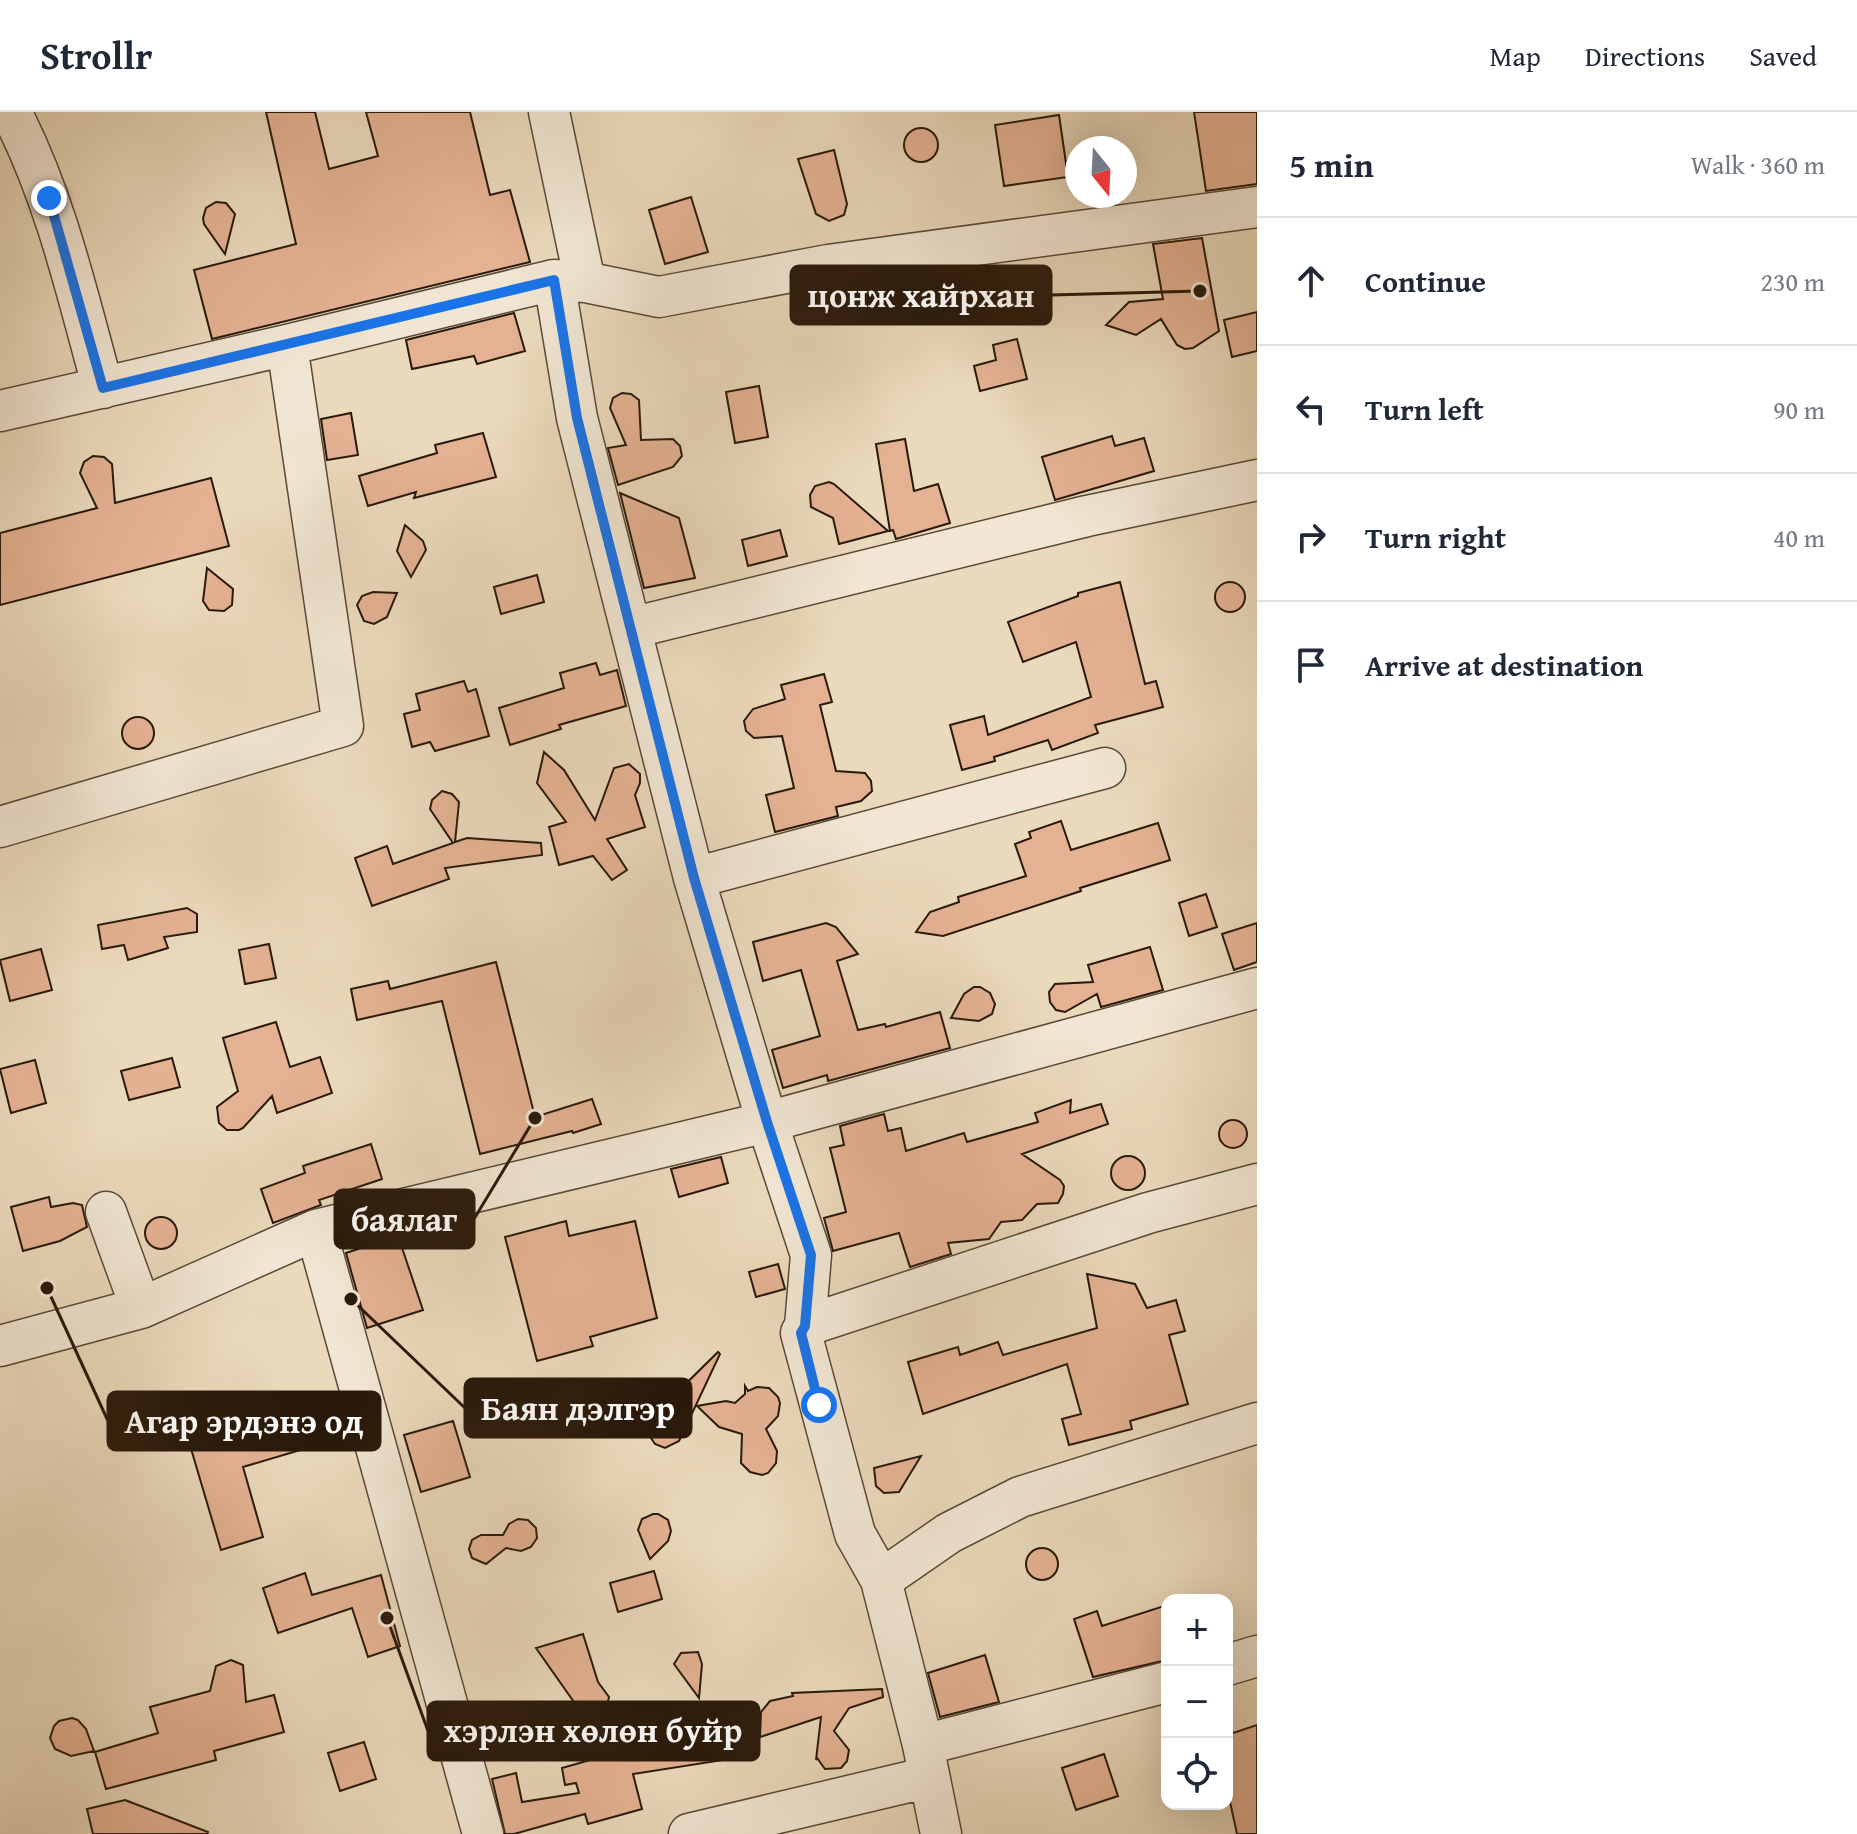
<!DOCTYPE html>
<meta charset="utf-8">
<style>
body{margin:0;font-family:"Gentium Book Plus",serif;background:#f6f6f7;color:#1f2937}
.controls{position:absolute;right:24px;bottom:24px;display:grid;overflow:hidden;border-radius:16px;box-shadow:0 8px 32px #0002}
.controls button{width:72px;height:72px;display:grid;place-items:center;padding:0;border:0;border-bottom:2px solid #e0e1e3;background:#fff;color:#1f2937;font:40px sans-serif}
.compass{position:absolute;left:1065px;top:24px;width:72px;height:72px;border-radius:50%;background:#fff;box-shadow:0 8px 32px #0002;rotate:162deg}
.stop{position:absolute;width:24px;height:24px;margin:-18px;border:6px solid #1a73e8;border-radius:50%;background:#fff}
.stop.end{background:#1a73e8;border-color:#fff;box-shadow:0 2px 8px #0008}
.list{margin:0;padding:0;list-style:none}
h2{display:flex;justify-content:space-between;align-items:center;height:104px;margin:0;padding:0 32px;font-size:34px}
h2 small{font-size:26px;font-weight:400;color:#747a83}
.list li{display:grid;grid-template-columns:52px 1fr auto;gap:24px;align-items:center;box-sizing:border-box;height:128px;padding:0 32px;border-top:2px solid #e0e1e3}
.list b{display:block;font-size:30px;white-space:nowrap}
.list em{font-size:26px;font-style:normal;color:#747a83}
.icon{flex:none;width:44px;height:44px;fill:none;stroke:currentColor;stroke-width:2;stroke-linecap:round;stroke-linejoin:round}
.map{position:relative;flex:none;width:1257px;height:1722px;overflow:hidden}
header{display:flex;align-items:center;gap:48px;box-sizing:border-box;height:112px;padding:0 40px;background:#fff;border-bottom:2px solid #e0e1e3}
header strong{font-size:38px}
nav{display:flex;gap:44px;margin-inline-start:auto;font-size:28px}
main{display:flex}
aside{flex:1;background:#fff}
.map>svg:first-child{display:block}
.building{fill:#e4b293;stroke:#29190a;stroke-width:2}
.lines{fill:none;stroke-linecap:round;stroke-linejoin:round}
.minor-casing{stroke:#594936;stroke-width:43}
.minor{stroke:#f1e6d3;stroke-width:40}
.route{stroke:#1a73e8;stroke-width:10}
.leader{fill:none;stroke:#29190a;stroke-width:3}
.callout-dot{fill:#29190a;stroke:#f1e6d3;stroke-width:3}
.callout{fill:#29190a;stroke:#29190a;stroke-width:3}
.callout-label{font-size:34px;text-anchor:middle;font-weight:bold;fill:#fff}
</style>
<header>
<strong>Strollr</strong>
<nav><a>Map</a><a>Directions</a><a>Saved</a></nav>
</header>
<main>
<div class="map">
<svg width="1257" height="1722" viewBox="0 0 1257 1722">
<rect width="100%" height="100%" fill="#ead9bb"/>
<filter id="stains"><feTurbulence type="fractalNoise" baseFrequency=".0025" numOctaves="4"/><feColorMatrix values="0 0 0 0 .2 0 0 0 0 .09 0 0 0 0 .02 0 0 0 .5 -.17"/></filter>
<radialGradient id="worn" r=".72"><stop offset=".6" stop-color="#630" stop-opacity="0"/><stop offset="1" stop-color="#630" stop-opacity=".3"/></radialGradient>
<path class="building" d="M266,0H315L329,57L378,44L366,0H470L490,83L510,78L530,150L212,227L194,158L296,132Z
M1194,0H1257V72L1206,79Z
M1059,3L1068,65L1004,74L995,13Z
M904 33a17 17 0 1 1 34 0a17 17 0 1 1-34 0Z
M834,38L847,92L844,103L829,109L816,102L798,47Z
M691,85L708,140L665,152L649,98Z
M216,90L226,91L235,102L225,142L204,112L203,106L206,96Z
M1202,126L1219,219L1193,236L1185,237L1177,233L1161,207L1136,223L1106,213L1129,190L1163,187L1153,132Z
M1257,200V239L1232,245L1224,208Z
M514,201L525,239L477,252L474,244L412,257L406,228Z
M1017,227L1027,267L980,279L974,254L996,248L993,233Z
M759,274L768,325L735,331L726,280Z
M622,281L631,282L639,288L641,328L673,327L680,334L682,344L673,355L618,373L608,336L626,333L610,296L613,286Z
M351,301L358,343L327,348L321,307Z
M483,321L496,365L414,386L416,380L368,394L359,364L437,341L435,333Z
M1112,324L1115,334L1144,326L1154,359L1055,388L1042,345Z
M905,327L914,379L938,372L950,411L896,427L893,418L890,419L876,332Z
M93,344L104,345L112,352L115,391L211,366L229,434L0,493V421L97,396L80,361L84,350Z
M829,370L834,372L888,419L839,432L833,406L811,395L810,383L815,374Z
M620,381L679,406L695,466L644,476Z
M405,413L423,429L426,438L411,465L397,439Z
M780,418L787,444L748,454L742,428Z
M207,456L233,477L232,493L224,499L209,498L203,489Z
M537,463L544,490L501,502L494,475Z
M1215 485a15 15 0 1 1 30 0a15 15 0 1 1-30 0Z
M1120,470L1145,572L1156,569L1163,595L1095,613L1098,621L1052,638L1048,628L994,645L995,649L962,658L950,613L984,604L988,623L1091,585L1076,530L1023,550L1008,510L1078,484V481Z
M373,480L397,481L387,505L374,512L364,509L357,493L362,484Z
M596,551L600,563L617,558L626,594L559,613L561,617L510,633L499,596L564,576L560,561Z
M824,562L832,590L820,593L836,659L865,661L871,669L872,679L861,689L836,695L838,704L775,720L766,683L794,676L782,624L754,626L746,619L744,609L753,597L785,587L781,573Z
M464,569L468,580L476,577L489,624L435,639L430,630L412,635L404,602L420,598L416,582Z
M122 621a16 16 0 1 1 32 0a16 16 0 1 1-32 0Z
M544,640L564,658L595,708L614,656L629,652L640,662V671L635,683L645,715L607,727L627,758L612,768L593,744L559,753L549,715L566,710L537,671Z
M442,679L452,682L459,690L455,730L467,726L541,731L542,743L445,756L449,767L372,794L355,746L387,734L393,752L453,731L430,697L432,688Z
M1061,709L1071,738L1158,711L1170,748L1080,776L1081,779L943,824L916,820L930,800L959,790L958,785L1026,764L1015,732L1031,726L1029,720Z
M1206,782L1217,815L1189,824L1179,791Z
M187,796L197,802V820L164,825L168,836L128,848L124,833L102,837L98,813Z
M826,811L836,815L858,842L837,849L858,918L885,912L886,915L940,900L950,936L828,969L827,963L783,976L772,938L820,924L801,858L763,869L753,830Z
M1257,811V850L1234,858L1222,822Z
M269,832L276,866L245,872L239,838Z
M1150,835L1163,878L1101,895L1097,882L1065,900L1056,898L1050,890L1049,880L1055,872L1093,870L1088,853Z
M41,837L52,878L10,889L0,848Z
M496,850L535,1005L592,987L601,1012L573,1021L572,1019L480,1042L442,889L357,908L351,877L388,869L390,877Z
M974,875H980L990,881L995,892L992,902L979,909L951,906L964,882Z
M276,910L290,955L320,945L332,981L277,1001L272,984L243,1016L239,1018H227L219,1011L217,995L238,979L223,926Z
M172,946L180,975L129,988L121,959Z
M35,948L46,991L11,1001L0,957Z
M1071,988L1070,1001L1101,992L1108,1012L1022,1042L1060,1068L1064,1074L1063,1082L1058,1091L1037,1092L1022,1108L1001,1110L989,1127L948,1131L951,1142L910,1155L899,1121L833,1139L824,1106L846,1100L830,1036L844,1033L840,1014L884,1002L888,1019L901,1016L906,1039L964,1021L967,1030L1038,1010L1035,1001Z
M1219 1022a14 14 0 1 1 28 0a14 14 0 1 1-28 0Z
M371,1032L382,1067L319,1088L321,1093L273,1111L261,1077L305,1061L303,1054Z
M1111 1061a17 17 0 1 1 34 0a17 17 0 1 1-34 0Z
M721,1045L728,1071L679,1085L671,1057Z
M49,1085L51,1095L73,1091L82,1093L87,1115L60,1129L23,1139L11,1095Z
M145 1121a16 16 0 1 1 32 0a16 16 0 1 1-32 0Z
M566,1109L569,1124L635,1109L657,1206L590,1225L593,1234L537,1249L505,1125Z
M398,1124L423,1198L367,1216L346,1141Z
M778,1152L785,1177L756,1185L749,1160Z
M1087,1162L1135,1172L1147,1196L1176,1188L1185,1219L1169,1223L1188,1292L1130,1309L1132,1317L1069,1333L1062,1307L1081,1302L1067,1252L923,1302L908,1250L958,1235L960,1243L998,1230L1003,1243L1097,1216Z
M718,1240L720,1242L679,1329L665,1336L655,1332L649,1323L648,1309Z
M745,1274L748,1279L757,1275L769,1276L778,1285L780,1291L778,1304L766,1317L777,1339L776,1351L768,1361L762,1363L750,1360L741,1351L742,1322L719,1315L697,1294L726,1289L735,1291L745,1282Z
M334,1291L344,1325L243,1355L263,1425L221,1438L189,1330L264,1308L265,1311Z
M453,1309L470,1365L421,1380L404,1323Z
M921,1344L899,1380L884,1381L876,1374L874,1356Z
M653,1402H658L668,1408L671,1419L668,1429L650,1447L638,1418L642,1407Z
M518,1407L528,1408L536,1416L537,1426L531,1435L521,1439L506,1436L486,1452L472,1446L469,1437L472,1428L481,1423H503L509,1412Z
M1026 1452a16 16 0 1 1 32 0a16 16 0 1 1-32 0Z
M654,1459L662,1487L618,1500L610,1471Z
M305,1461L312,1483L381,1463L400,1534L368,1545L352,1496L278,1521L263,1476Z
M1167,1493V1548L1093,1565L1074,1507L1097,1499L1102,1514Z
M583,1522L598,1570L609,1585L602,1615L581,1600L536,1536Z
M698,1540L702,1552L699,1586L674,1552L681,1541Z
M985,1543L999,1590L940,1605L928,1561Z
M231,1548L243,1553L246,1590L274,1583L284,1620L214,1639L216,1648L106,1677L95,1640L158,1621L150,1595L210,1579L216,1554Z
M882,1577L883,1585L849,1596L834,1619L849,1638L847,1649L841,1656L825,1657L817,1646L816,1648L821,1605L760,1625L761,1600L770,1589L793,1584L792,1581Z
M72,1606L78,1608L86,1617L94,1639L71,1644L55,1637L50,1626L54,1614L59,1609Z
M1257,1613V1722H1237L1227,1676V1623Z
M715,1614L723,1648L633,1662L642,1697L588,1712L585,1702L514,1722H505L492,1667L516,1661L522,1690L579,1681L576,1671L565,1673L562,1656L632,1636L622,1629Z
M364,1630L376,1667L340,1679L328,1641Z
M1104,1642L1118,1684L1076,1698L1062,1656Z
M125,1688L208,1720L207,1722H93L87,1697Z"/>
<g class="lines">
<defs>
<path id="minor" d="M11,0C56,87 77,182 103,276
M549,0L585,170
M554,168L577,306L694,766L767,1010L811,1143L805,1214L801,1221L855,1422L881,1468L923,1633L941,1722
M0,299L287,233L554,168L585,170L659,185L828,153L1257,95
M631,516L1087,404L1257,368
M0,715L343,614L287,233
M694,766L1105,656
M106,1100L141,1196
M316,1118L483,1722
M805,1214L1148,1101L1257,1072
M0,1234L141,1196L316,1118L767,1010L1257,876
M881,1468L949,1421L1020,1385L1257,1311
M1227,1553L1257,1544
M923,1633L1167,1570
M689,1722L929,1665"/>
</defs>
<use href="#minor" class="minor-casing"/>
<use href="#minor" class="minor"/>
</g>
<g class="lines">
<path class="route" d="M49,86L103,276L554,168L577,306L694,766L767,1010L811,1143L805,1214L801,1221L819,1293"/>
</g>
<path class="leader" d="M1200 179L1051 183M535 1006L474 1107M351 1187L465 1296M47 1176L108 1309M387 1506L428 1619"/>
<g class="callout-dot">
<circle cx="1200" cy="179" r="8"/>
<circle cx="535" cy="1006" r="8"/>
<circle cx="351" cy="1187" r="8"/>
<circle cx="47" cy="1176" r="8"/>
<circle cx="387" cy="1506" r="8"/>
</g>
<g class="callout">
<rect x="791" y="154" width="260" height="58" rx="8"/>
<rect x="335" y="1078" width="139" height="58" rx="8"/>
<rect x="465" y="1267" width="226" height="58" rx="8"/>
<rect x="108" y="1280" width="272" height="58" rx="8"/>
<rect x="428" y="1590" width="331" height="58" rx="8"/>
</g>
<g class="callout-label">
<text x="921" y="195">цонж хайрхан</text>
<text x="404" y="1119">баялаг</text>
<text x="578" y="1308">Баян дэлгэр</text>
<text x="244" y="1321">Агар эрдэнэ од</text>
<text x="593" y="1630">хэрлэн хөлөн буйр</text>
</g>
<rect width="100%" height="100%" filter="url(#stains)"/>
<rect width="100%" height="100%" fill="url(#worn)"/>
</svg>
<div class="controls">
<button>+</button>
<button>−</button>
<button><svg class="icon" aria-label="locate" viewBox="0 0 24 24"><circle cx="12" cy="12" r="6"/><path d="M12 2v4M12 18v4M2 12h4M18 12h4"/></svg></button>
</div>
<svg class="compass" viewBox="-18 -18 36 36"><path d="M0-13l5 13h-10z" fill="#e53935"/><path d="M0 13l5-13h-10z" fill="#747a83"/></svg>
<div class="stop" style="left:819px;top:1293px"></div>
<div class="stop end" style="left:49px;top:86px"></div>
</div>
<aside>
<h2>5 min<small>Walk · 360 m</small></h2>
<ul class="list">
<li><svg class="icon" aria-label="ahead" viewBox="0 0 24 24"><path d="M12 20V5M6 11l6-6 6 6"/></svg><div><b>Continue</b></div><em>230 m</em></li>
<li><svg class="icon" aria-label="left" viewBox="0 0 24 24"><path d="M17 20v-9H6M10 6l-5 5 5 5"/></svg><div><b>Turn left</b></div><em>90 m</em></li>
<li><svg class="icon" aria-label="right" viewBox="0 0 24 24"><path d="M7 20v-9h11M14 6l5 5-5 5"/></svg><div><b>Turn right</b></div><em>40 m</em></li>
<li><svg class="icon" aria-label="arrive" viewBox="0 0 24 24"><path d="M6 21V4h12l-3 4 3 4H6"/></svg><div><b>Arrive at destination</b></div></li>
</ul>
</aside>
</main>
